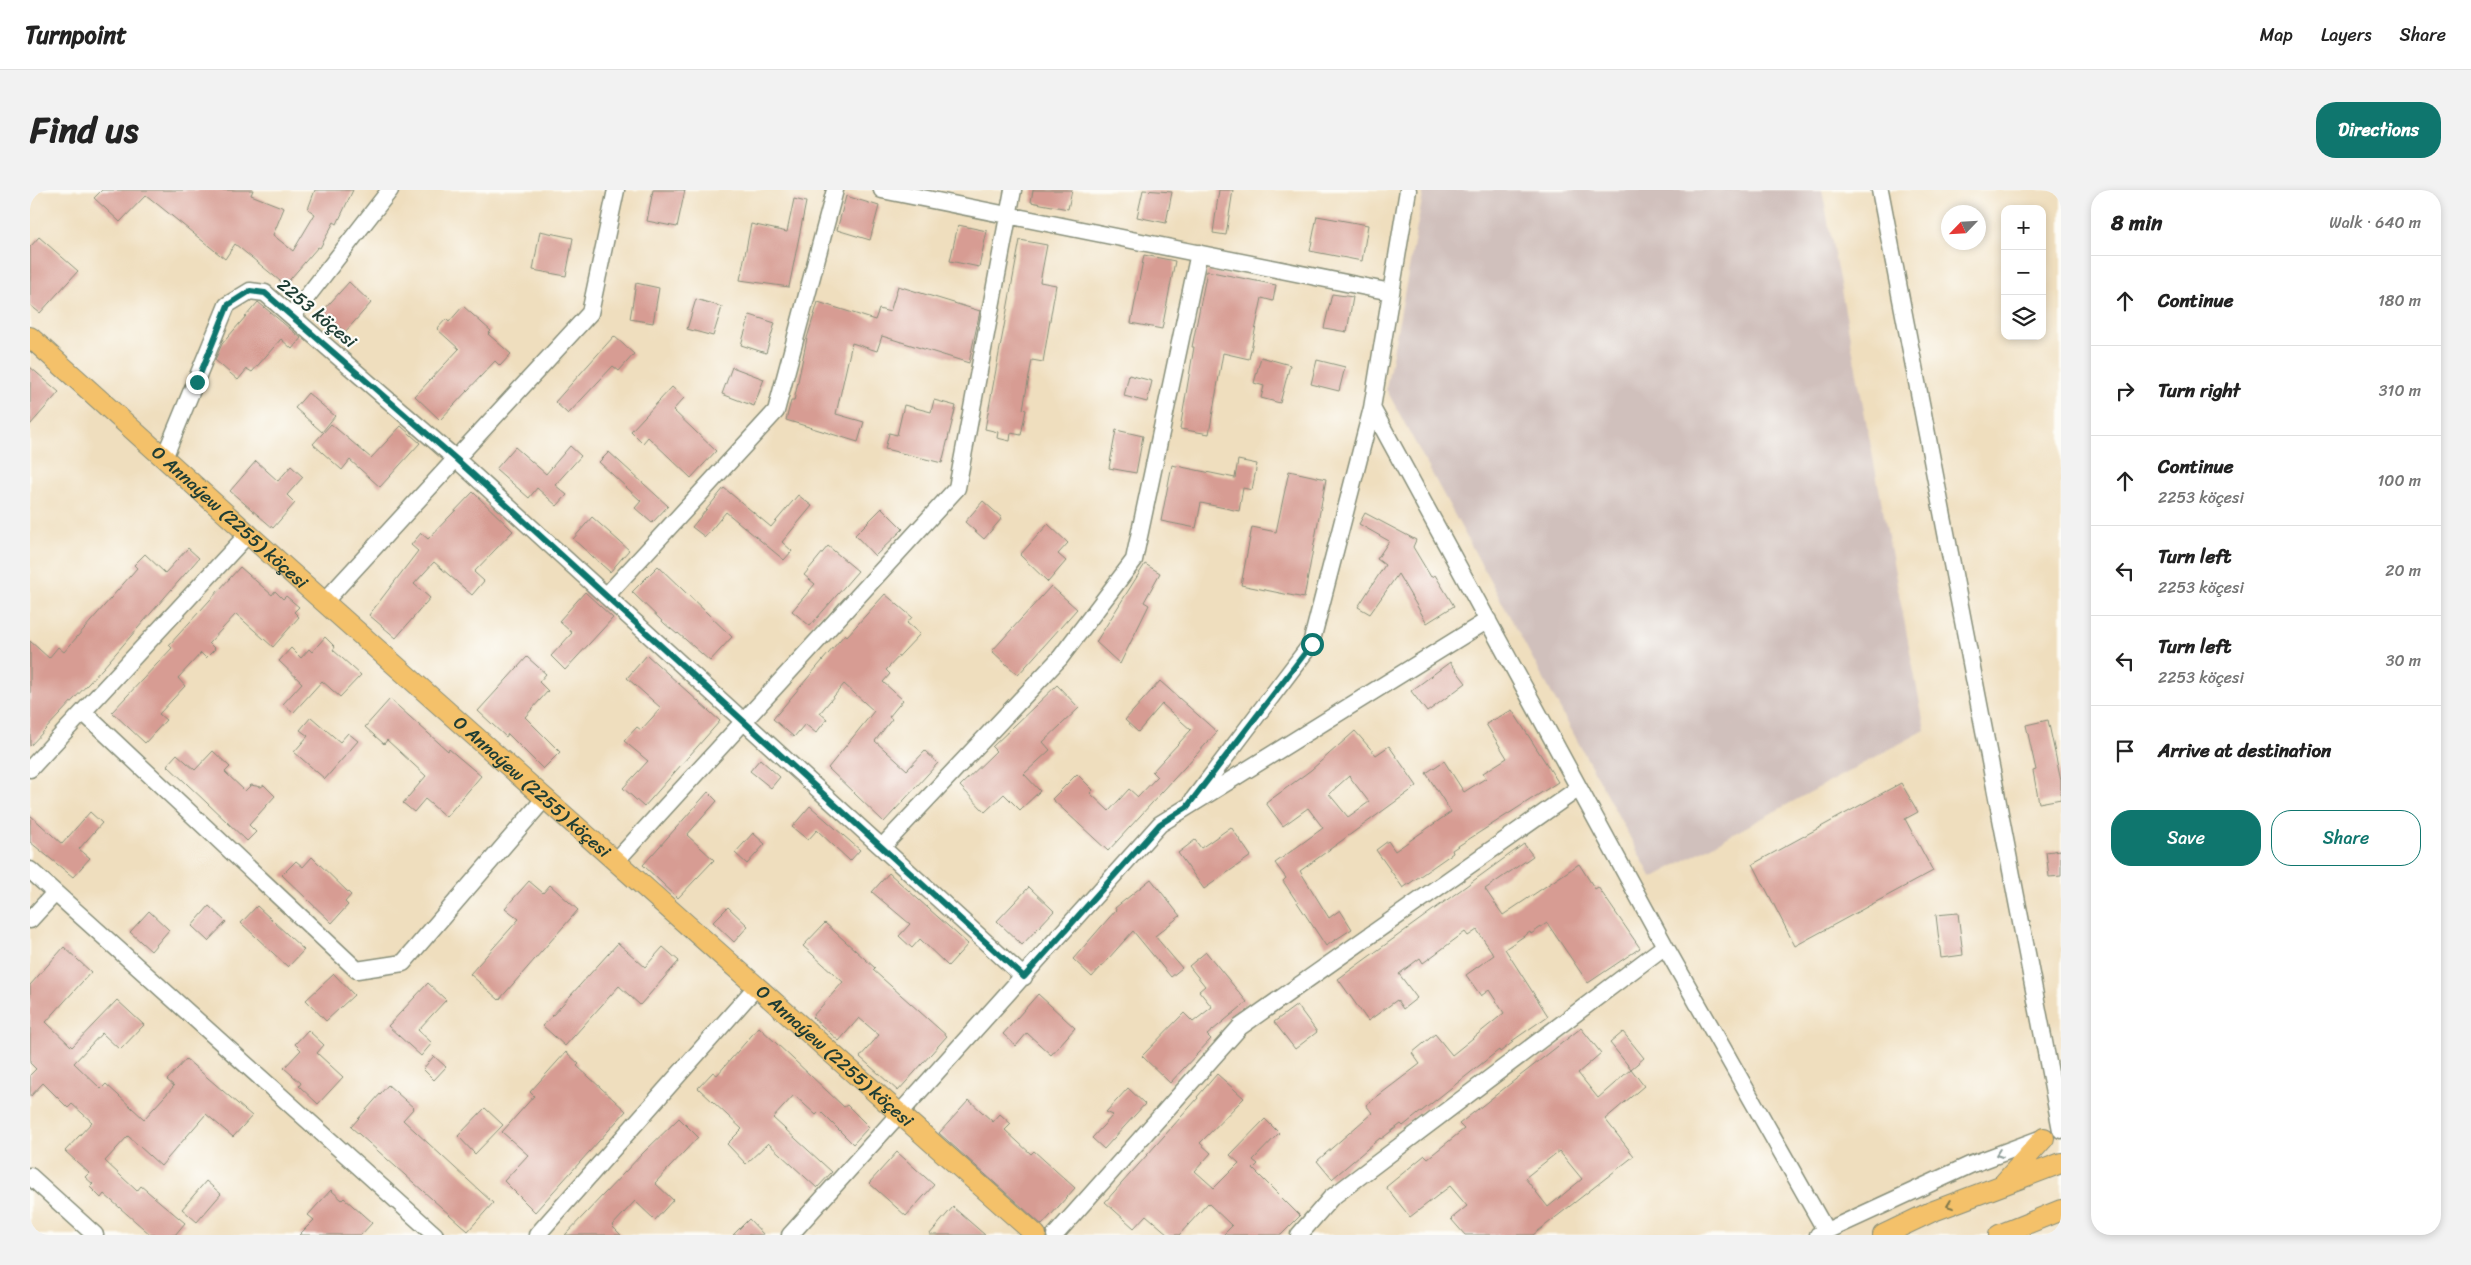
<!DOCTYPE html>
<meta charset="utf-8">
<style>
body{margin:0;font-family:Sriracha,sans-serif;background:#f2f2f2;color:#222}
.controls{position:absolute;right:15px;top:15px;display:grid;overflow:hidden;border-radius:10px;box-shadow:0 2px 8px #0003}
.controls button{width:45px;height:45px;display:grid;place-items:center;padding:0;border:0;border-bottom:1px solid #e0e0e0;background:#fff;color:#222;font:25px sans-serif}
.compass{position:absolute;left:1911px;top:15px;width:45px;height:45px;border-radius:50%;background:#fff;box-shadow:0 2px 8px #0003;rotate:245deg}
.stop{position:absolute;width:15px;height:15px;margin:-11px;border:4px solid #0f766e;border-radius:50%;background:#fff}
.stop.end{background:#0f766e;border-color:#fff;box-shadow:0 1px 5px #0008}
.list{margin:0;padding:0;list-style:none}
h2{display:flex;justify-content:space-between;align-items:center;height:65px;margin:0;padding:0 20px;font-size:21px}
h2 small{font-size:16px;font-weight:400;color:#767676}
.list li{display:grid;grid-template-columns:32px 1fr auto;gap:15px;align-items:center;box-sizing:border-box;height:90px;padding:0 20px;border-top:1px solid #e0e0e0}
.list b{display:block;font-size:19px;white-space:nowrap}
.list p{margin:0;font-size:16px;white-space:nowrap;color:#767676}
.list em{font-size:16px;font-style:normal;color:#767676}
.actions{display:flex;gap:10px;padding:15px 20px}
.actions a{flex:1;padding:11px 0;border:1px solid #0f766e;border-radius:20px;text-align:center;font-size:18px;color:#0f766e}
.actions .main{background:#0f766e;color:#fff}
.icon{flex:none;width:28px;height:28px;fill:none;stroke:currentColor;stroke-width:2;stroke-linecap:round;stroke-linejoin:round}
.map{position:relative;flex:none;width:2031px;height:1045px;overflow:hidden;border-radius:20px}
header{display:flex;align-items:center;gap:30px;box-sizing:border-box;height:70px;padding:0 25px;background:#fff;border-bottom:1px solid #e0e0e0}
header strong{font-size:24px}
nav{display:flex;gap:28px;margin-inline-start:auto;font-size:18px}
.intro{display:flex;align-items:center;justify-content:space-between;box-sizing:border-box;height:120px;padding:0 30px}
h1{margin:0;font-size:35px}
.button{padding:12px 22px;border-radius:20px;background:#0f766e;color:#fff;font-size:18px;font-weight:700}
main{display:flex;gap:30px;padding:0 30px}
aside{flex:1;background:#fff;border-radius:20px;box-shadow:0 2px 8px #0003}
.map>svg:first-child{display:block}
.industrial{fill:#d0c0bc}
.building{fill:#d79c93;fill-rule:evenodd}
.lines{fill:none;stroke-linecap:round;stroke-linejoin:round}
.minor-casing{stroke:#878e79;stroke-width:19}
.major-casing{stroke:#878e79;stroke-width:22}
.minor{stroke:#fff;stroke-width:16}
.major{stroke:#f4c16a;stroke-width:20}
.oneway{stroke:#8f9e9a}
.oneway2{stroke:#7f784c}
.route{stroke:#0f766e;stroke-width:6}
.labels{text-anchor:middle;stroke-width:4.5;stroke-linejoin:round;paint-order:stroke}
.street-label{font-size:18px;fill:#1f3d34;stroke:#fdfcf7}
</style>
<header>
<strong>Turnpoint</strong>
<nav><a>Map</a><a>Layers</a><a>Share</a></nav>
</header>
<div class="intro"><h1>Find us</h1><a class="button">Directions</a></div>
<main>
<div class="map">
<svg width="2031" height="1045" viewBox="0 0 2031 1045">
<rect width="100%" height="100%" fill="#fdfcf7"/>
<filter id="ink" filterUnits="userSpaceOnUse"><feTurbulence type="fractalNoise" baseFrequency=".02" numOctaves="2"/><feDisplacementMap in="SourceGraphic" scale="10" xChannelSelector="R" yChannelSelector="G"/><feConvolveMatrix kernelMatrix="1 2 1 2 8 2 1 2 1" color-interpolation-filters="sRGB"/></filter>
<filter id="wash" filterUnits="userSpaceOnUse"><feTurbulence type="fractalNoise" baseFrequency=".0096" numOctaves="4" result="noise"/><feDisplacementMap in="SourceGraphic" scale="20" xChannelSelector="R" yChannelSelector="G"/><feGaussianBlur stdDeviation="1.12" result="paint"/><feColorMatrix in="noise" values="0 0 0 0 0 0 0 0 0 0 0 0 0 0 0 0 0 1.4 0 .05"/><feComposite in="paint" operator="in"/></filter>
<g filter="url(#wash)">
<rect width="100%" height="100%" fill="#efdebe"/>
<path class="industrial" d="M1394,0H1792L1895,540L1622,688L1356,199Z"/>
<g id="blocks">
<path class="building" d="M72,0H223L221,5L254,18L243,45L263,61L285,24L278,19L285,0H323L307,34L304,32L290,58L288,57L255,95L205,54L195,69L116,5L90,32L64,8Z
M623,0H655L647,37L617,31Z
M1003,0H1042L1038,19L1001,12Z
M1113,0L1142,2L1136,33L1107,27Z
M1189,0H1203L1196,45L1183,43Z
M816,6L849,16L840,50L807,40Z
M764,9L776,12L759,97L710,90L721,34L757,42Z
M1287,26L1338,35L1332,71L1280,61Z
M928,35L957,41L949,77L920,71Z
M510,41L543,48L536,86L503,80Z
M9,47L48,81L10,123L0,115V57Z
M990,50L1017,55L1010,92L1026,95L1013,172L1002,170L993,219L996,220L991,245L981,243L980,251L967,248L968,242L955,239Z
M1114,65L1145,71L1132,139L1101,133Z
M1177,81L1246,95L1243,111L1232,108L1219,169L1193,163L1179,244L1150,239L1164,157H1162Z
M319,92L341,113L315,142L292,122Z
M606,93L629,98L623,133L600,129Z
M868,96L950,121L939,173L852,146L847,161L822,153L806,224L834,232L828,252L756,230L761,211H764L777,148L788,112L845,130L849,119L860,122Z
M1302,104L1323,107L1317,142L1294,138Z
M666,109L692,117L683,146L657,139Z
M228,112L271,148L262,159L251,149L222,182L217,179L208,190L185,170L192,154Z
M433,116L461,141L458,144L481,164L470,176L465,171L410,230L385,206L429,159L407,139L416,129L419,132Z
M720,125L745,133L736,163L711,155Z
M584,146L604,164L589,181L583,176L538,224L525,212Z
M1231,167L1260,175L1250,213L1231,208L1234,196L1224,193Z
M1287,170L1315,177L1309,201L1281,194Z
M0,177L29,202L0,235Z
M702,177L734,189L724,216L692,204Z
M1099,185L1122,191L1117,212L1094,206Z
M642,197L654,208L643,220L686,261L661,288L618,247L613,253L601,241Z
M278,203L305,226L292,242L265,218Z
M904,210L926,216L912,273L855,259L859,243L867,245L874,215L901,222Z
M301,234L341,268L371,236L390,253L350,297L320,270L312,280L283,254Z
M1086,240L1113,246L1106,283L1079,278Z
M540,256L551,266L525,295L537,305L527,316L507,298L499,308L466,279L485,257L516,284Z
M579,262L638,316L622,333L605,318L611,311L569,272Z
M1208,270L1227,274L1222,300L1213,298L1209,321L1171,313L1166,338L1131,331L1142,275L1205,288Z
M226,271L248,291L261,276L273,287L257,305L265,313L243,338L200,301Z
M1259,281L1296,289L1274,408L1211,395L1222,337L1246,342Z
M694,298L741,337L768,305L782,316L752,352L762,361L754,370L696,322L675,347L662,337Z
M443,302L483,341L444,382L454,391L442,405L404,372L384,394L400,408L366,448L339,425L388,361L381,355L391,343L398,349Z
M953,311L972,328L954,349L935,332Z
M852,318L873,339L845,366L825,345Z
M1335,323L1386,350L1383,357L1401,387L1405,385L1424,416L1397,433L1368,384L1340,424L1328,417L1355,375L1347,369L1359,351L1329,334Z
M562,327L599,360L580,382L543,349Z
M1018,334L1038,353L1028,364L1036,371L1018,392L990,365Z
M798,356L828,381L780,436L762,421L785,394L774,385Z
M158,358L169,368L73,478L0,556V451L19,468L28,457L34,462L107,378L104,375L115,364L135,383Z
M1115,374L1130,383L1114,412L1119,415L1090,474L1066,452Z
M628,376L702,447L680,471L648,443L647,444L635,434L602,402Z
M210,377L242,405L245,401L253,409L256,406L269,417L264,422L269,427L243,457L206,424L179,453L185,459L176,468L171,463L148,488L155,496L129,524L136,530L115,553L82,522L142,458L139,455Z
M1021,396L1047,419L988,485L962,461Z
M555,402L583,428L535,480L521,466L542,443L529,431Z
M855,404L882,427L877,433L890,444L856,480L860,484L853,492L873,510L859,527L862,529L845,551L877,580L895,561L908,573L854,632L798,578L844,521L814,494L790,523L797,529L786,543L775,534L764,547L743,529L815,444L817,446Z
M295,447L305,457L303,460L331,485L310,507L292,491L263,523L253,514L272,493L249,471L261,458L271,468L279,459L282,462Z
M617,465L690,531L614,617L593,598L618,571L594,551L607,537L611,540L631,518L597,488Z
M497,467L516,484L509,492L518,501L495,527L530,562L513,579L478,544L476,547L448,521Z
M1420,472L1436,493L1397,522L1381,501Z
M1130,491L1187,542L1078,661L1022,609L1047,584L1063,600L1060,603L1079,621L1099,599L1108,607L1127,587L1122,582L1161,540L1132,514L1108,542L1095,530Z
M1027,495L1049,518L1013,552L1020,560L994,584L1010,601L990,620L974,604L955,622L930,596L966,561L962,557Z
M360,509L418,561L419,559L451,586L416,627L395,609L384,622L373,613L396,586L357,550L354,554L335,537Z
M1482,520L1528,592L1422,660L1423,663L1373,698L1346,660L1358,651L1365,661L1421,622L1396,583L1414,571L1434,602L1456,588L1453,583L1477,568L1456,534Z
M281,527L310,552L318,543L328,551L295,589L264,562L278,546L270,540Z
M2018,530L2031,591V609L2009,613L2003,581L2006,580L1996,535Z
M1325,541L1346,565L1359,556L1387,596L1270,681L1299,728L1310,720L1322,739L1296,756L1253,691L1256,688L1245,673L1293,638L1278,618L1253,636L1236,613L1281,580ZM1319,586L1339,612L1318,627L1299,604Z
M183,561L200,577L195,582L215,601L221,595L231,597L234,595L245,606L219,635L226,642L217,651L137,575L147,564L165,580Z
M730,569L750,587L741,598L720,581Z
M1871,593L1888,622L1875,629L1903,681L1765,756L1723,674Z
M678,602L687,611L657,645L684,670L648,708L613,675Z
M780,616L830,660L820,671L787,640L778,650L762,637Z
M60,622L72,633L49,659L60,668L43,687L0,652V625L32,654Z
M1201,637L1221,666L1174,699L1148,663L1165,650L1171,658Z
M723,643L735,654L717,674L705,663Z
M1494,654L1503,666L1455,699L1473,725L1549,674L1565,699L1568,697L1610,758L1558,793L1517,733L1501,744L1500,742L1475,759L1518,826L1482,851L1483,852L1470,862L1469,860L1373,936L1371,934L1351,949L1350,948L1302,989L1287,971L1342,923L1336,915L1390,874L1382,863L1405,844L1422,865L1474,823L1459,800L1451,806L1436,785L1464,765L1447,740L1438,746L1435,742L1393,773L1390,768L1369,784L1387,808L1373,819L1367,810L1338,831L1308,789Z
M2031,660V686L2019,687L2016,662Z
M282,667L321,705L315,712L318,715L302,733L252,685L266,671L273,677Z
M859,683L938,754L918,776L890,749L882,758L869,746L880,734L842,702Z
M1121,689L1150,726L1125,746L1152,778L1141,787L1103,741L1062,787L1043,769L1086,720L1085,718Z
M499,691L513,703L520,695L548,720L469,810L440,784L489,729L475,718Z
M999,697L1024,721L992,755L967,731Z
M179,716L196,732L178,751L162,736Z
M227,716L274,760L258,777L211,733Z
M698,717L718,736L704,752L683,732Z
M119,721L139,740L121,761L100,742Z
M1928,723L1933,765L1911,768L1906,725Z
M795,733L845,778L843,780L917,846L868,901L830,867L849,845L829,828L809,851L782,827L813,792L773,756Z
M588,753L615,777L633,757L649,771L610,815L589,796L535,856L513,836Z
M34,757L61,782L16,832L42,857L87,810L114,835L90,860L72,843L44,873L71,899L76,894L114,929L144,896L137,890L156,869L222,926L203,947L176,924L131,976L98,946L75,971L107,1001L111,996L155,1033L145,1045H121L74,1004L71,1008L60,997L63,994L55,987L59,983L35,961L62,932L42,914L38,918L13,893L0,907V885L6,879L0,873V795Z
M1176,762L1217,812L1177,845L1181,849L1140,893L1112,866L1154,823L1163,832L1182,817L1169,801L1175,796L1159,776Z
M304,784L324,805L296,831L276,810Z
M398,793L416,810L388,840L402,853L391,866L358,836Z
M1008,804L1045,838L1021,865L997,843L986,856L973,844Z
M1267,815L1287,842L1265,859L1244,832Z
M729,837L814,917L817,915L839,937L823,954L790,921L786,925L764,905L743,928L802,982L787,998L738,953L716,974L697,954L712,939L668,898L683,882L687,885Z
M1551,838L1571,863L1548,883L1568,908L1601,879L1614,896L1575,929L1604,966L1503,1045H1435L1421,1029L1437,1016L1420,996L1380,1027L1356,997L1395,965L1398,968L1434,939L1429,934ZM1529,961L1552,989L1518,1017L1495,988Z
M278,840L294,855L287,863L313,887L288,914L269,896L271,893L254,878L271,860L265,854Z
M1593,842L1614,868L1601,879L1580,853Z
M536,862L549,874L547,876L596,921L505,1022L474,991L498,965L472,942L504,906L500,902Z
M404,866L416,877L404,890L393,879Z
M1187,884L1214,908L1170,953L1181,963L1165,981L1184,998L1209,973L1200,965L1235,929L1249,943L1223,970L1228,974L1223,979L1270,1026L1251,1045H1193L1202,1036L1178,1013L1149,1045H1139L1116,1025L1104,1038L1075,1012L1168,908L1167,907Z
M358,895L384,918L373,930L463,1013L438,1041L321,937Z
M1098,898L1115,914L1074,959L1062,948L1083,925L1076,922Z
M939,910L963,932L970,924L981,934L975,940L1001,964L1004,961L1045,998L1012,1035L909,943Z
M455,918L473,935L445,964L428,946Z
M649,928L668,947L625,993L643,1010L625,1030L605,1011L582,1036L591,1045H535L613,963Z
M867,962L904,995L876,1026L839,993Z
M176,991L191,1004L167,1032L152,1019Z
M301,1000L312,1010L314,1008L342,1033L331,1045H269L284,1030L278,1025Z
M923,1017L955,1045H899Z
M719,1029L734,1045H703Z"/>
</g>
</g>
<g filter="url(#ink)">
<use href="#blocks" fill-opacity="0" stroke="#878e79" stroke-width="1"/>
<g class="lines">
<defs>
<path id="minor" d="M852,0L1361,102
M1850,0L2031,940
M262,126L360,0
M1342,218L1635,756L1796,1041
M134,268L197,115L220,101L235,103L426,269L994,787
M576,406L746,221L805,0
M294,412L560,123L586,0
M53,522L327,780L373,773L515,608
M0,579L218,344
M1163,610L1281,454L1342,218L1378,0
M852,657L1030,468L1104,370L1169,63
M586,671L927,298L983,0
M0,680L405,1045
M0,730L25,703
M0,986L65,1045
M507,1045L727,796
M760,1045L1130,634L1458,430
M1025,1045L1210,837L1549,598
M1269,1045L1301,1008L1635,756
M1788,1045L1940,975L2015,947"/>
<g id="major">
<path id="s1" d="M0,147L257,379L1006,1045"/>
<path d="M1974,993L2014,948"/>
<path d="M1853,1045L1901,1022L2031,973"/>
<path d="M1969,1045L2031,1020"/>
</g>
</defs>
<use href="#minor" class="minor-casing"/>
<use href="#major" class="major-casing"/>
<use href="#minor" class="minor"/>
<use href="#major" class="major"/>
</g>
<defs><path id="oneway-chevron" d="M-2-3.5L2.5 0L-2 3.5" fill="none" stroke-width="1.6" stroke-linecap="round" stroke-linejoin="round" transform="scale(1.25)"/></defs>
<use class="oneway" href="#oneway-chevron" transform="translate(1969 964) rotate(160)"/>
<use class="oneway2" href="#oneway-chevron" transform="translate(1920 1015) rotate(159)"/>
</g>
<g class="lines" filter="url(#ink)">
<path class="route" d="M167,192L198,115L220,101L235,103L426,269L994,787L1130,634L1157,617L1282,454"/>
</g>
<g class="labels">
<g class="street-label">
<text transform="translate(287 123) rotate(40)" y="6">2253 köçesi</text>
<text dy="6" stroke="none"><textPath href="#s1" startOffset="269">O Annaýew (2255) köçesi</textPath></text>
<text dy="6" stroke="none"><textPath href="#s1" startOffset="674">O Annaýew (2255) köçesi</textPath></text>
<text dy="6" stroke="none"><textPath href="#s1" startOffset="1079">O Annaýew (2255) köçesi</textPath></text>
</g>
</g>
</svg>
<div class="controls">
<button>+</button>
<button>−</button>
<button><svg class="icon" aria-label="layers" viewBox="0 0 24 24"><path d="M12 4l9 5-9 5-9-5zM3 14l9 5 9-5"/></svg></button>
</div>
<svg class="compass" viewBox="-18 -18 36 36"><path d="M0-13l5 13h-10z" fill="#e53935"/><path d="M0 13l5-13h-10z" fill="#767676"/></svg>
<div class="stop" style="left:1282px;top:454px"></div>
<div class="stop end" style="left:167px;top:192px"></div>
</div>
<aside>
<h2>8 min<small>Walk · 640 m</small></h2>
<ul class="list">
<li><svg class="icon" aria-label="ahead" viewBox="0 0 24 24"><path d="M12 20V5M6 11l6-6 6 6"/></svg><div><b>Continue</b></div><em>180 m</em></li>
<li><svg class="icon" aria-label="right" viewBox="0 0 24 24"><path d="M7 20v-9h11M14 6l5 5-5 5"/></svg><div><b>Turn right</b></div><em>310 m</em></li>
<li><svg class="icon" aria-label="ahead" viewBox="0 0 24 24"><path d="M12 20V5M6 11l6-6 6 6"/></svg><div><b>Continue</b><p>2253 köçesi</p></div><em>100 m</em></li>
<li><svg class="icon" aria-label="left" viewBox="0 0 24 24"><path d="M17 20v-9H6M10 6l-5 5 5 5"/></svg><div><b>Turn left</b><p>2253 köçesi</p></div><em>20 m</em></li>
<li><svg class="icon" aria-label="left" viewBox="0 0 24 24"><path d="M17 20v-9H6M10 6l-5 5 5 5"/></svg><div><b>Turn left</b><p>2253 köçesi</p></div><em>30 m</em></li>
<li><svg class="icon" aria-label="arrive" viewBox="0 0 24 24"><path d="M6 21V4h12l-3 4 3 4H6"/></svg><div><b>Arrive at destination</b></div></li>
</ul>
<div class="actions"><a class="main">Save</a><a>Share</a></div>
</aside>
</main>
